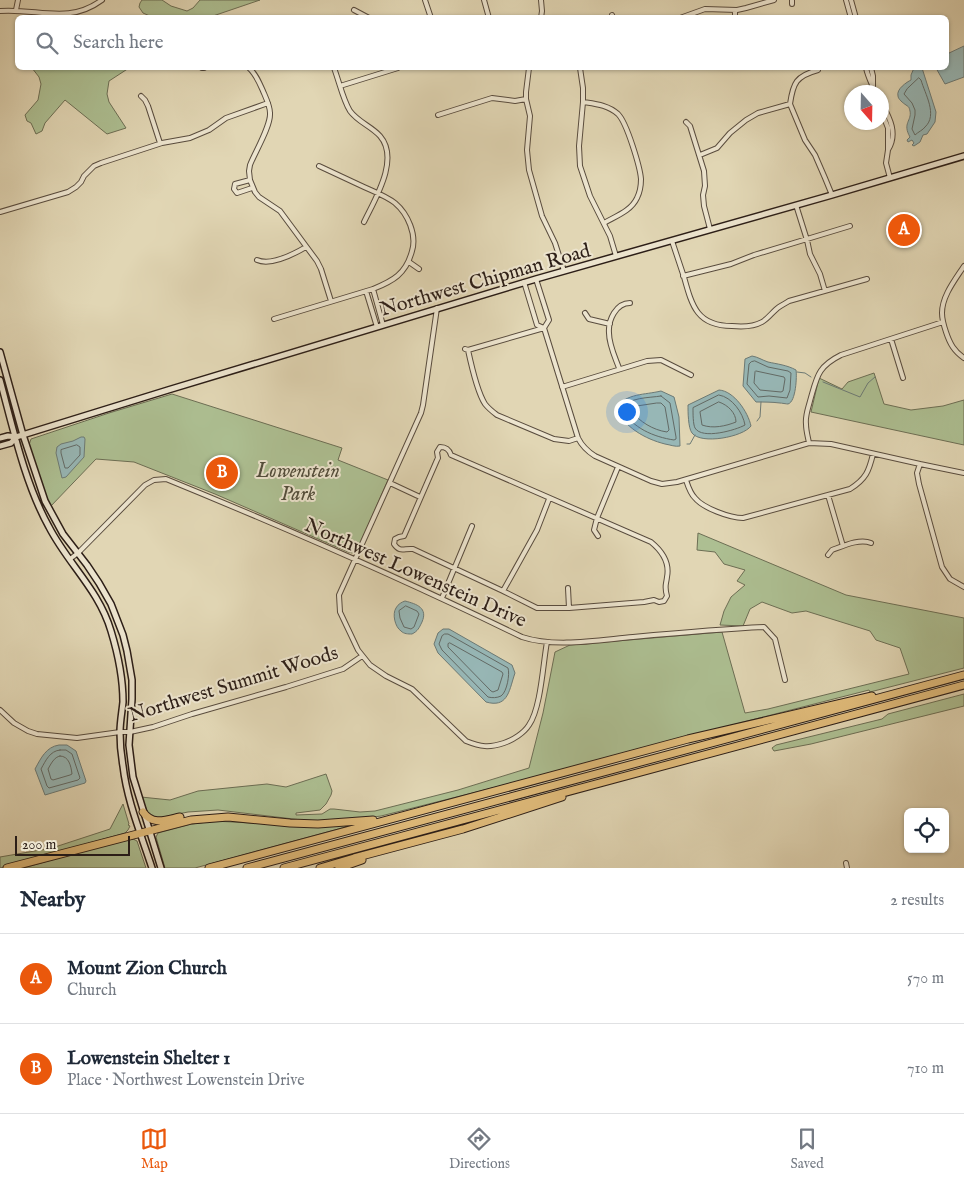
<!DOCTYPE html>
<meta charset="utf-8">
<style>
body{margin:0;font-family:"IM FELL English",serif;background:#f6f6f7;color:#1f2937}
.controls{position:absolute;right:15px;bottom:15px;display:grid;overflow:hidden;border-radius:8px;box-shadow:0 1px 4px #0004}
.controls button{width:45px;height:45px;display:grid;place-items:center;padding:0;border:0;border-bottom:1px solid #e0e1e3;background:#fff;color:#1f2937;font:25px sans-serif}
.compass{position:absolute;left:844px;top:85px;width:45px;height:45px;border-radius:50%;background:#fff;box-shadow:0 1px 4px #0004;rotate:160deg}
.scale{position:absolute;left:15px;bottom:12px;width:115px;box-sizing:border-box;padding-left:5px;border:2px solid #2c1e17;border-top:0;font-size:14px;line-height:18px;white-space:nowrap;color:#2c1e17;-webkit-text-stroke:4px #ece4ce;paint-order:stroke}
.you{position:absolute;left:626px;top:411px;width:18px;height:18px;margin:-12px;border:4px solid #fff;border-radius:50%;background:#1a73e8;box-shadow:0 0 0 8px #1a73e833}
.badge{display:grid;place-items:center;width:32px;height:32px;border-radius:50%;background:#ea580c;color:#fff;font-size:16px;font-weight:700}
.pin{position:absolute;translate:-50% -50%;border:2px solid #fff;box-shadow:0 1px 5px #0006}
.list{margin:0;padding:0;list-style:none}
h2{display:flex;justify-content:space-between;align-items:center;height:65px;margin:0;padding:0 20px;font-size:21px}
h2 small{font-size:16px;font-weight:400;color:#747a83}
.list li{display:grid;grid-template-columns:32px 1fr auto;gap:15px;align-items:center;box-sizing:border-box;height:90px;padding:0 20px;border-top:1px solid #e0e1e3}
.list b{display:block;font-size:19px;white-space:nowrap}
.list p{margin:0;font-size:16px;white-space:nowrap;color:#747a83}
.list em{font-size:16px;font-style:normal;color:#747a83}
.icon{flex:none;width:28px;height:28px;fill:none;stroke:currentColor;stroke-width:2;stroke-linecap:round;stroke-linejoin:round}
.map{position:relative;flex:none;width:964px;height:868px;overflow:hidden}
.search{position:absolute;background:#fff;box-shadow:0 1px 4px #0004;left:15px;right:15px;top:15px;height:55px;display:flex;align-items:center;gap:12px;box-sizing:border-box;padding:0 18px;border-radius:8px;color:#747a83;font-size:19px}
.sheet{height:245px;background:#fff}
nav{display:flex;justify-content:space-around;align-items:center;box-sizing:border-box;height:70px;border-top:1px solid #e0e1e3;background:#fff;font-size:14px;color:#747a83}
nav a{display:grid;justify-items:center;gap:2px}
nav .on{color:#ea580c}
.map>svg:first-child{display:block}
.green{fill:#adbf92;stroke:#6c6e54}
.water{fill:#97b7b6;stroke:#6c7a76}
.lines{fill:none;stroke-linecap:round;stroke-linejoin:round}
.shore{stroke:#626a66;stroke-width:1}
.stream{stroke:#6c7a76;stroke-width:1}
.minor-casing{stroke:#594c3e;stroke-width:6}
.secondary-casing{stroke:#2c1e17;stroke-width:8}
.motorway-casing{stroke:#2c1e17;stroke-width:9}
.minor{stroke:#ece4ce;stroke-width:4}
.secondary{stroke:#ece4ce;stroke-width:5}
.motorway{stroke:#e0bb7a;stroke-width:7}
.labels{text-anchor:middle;stroke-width:4;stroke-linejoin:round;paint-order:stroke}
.street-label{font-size:20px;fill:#2c1e17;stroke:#ece4ce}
.park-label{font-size:20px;font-style:italic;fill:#534e3c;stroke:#ece4ce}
</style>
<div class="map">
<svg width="964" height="868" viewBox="0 0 964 868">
<rect width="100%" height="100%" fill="#e1d6b4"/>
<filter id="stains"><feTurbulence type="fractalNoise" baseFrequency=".004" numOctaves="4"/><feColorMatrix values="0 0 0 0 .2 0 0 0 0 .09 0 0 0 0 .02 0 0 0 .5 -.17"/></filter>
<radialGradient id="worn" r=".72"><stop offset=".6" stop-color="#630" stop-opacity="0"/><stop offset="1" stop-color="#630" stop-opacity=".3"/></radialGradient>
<path class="green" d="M142,0H162L171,6L187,11L193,8L200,0H260L210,17H152L143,13L139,7L140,3Z
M32,68H129L109,81L107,94L109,102L126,128L107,134L65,100L45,123L42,131L36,134L31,123L27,121L25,115L38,100L41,84L39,77Z
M874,373L884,404L911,410L943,406L964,400V445L811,412L819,378L842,389L848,382Z
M172,394L342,448L338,460L388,480L357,551L352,553L348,552L215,494L134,462L96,459L50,507L45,494L29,445L31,439L109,413Z
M698,533L846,595L964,618V668L870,692L869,690L642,748L504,785L381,816L366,818L310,821L218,810L188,812L158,818L149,815L141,797L170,800L198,791L267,784L286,787L326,774L332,791L331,795L326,804L320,810L296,813V815L322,814L330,809H334L360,812L375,811L458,790L529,768L543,713L555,652L570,645L722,632L745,713L768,709L909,674L900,648L876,640L870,631L806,611L792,613L762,602L750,609L743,626L720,625L724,611L731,597L745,585L737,581L745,570L724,564L715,552L697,550Z
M964,694V706L811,744L774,751L772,748L776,745L882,719L888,714Z
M123,804L129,824L128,825L130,826L128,830L125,833L0,868V857L52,848L110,829Z
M214,821L306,826L353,825L195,868H165L156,837L158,833L192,824Z
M133,839L137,841L146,868H23L116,842Z"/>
<path class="water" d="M964,46V77L945,84L936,68H946L947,54Z
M914,68H922L936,112L935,122L927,134L923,135L920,142L914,146L912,145L914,143L912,140L908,142L907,140L910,137C902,123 912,121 910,111C909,107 909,107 906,105C903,103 898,99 898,96C896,89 907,82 911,80V75Z
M752,356C758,357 762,360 768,362C777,364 787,365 796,370C797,376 796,402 788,404C787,404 781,403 780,403C772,402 764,402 756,402L743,386L745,359Z
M719,390C734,391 748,412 751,426C743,437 701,445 692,433C688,428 688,411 688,405Z
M661,391L674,397L679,417L680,446C675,447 671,445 665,444C645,439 624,427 616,408C626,393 645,395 661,391Z
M81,437H84L85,439L84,457L66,477L62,478L56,453L57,447L61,444L73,441Z
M405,601C417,604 428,608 422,622C419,628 418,631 412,634C408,634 404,634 401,631C395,627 392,614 396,608C398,604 402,602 405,601Z
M443,629H449L512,665L515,673L514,676C509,692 507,708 486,702L438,653L434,644L438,633Z
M59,745H67L76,751L86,781L85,783L45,795L35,769C41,758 46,747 59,745Z"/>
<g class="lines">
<path class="shore" d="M919,78L921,80C925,94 938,115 925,127C923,130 918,132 915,135L912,129L915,115V110L912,103L904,94L907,89Z
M755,361L768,367L788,371L791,373L790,390L787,398L769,396L758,397L747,384L749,364L751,362Z
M756,371L784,377L785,379L783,391L781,392L760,390L754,383L755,372Z
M719,395C732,397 743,413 745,425C736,430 702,440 695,428C693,424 693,414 693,408Z
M661,396L670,403L676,437V439L674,440C654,437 632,428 622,409C628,397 649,398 661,396Z
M719,402C728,405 736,413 736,422C726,426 713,429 702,425L700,412Z
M657,403H661L665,407L669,430L667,432C653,430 640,422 630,410L632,407Z
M77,445L80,447V455L68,468H65L61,453V450Z
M406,606L417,611L419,614L414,627L411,629L404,627L400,618L399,611Z
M445,634H448L508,668C510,674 507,692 501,696C497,698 492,698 488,697L442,650L439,644L442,636Z
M450,643L502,672L503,674L498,690L493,692L491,691L448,647V644Z
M60,750H66L72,754L80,778L78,780L49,788L47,786L41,769C46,760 50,751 60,750Z
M60,756C69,756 71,766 72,774L70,775L53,780L51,779L48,769C51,764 54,757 60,756Z"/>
<path class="stream" d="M797,372L805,373L811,377
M823,382L860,397L868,383L875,377
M757,421L760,417L761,402
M687,444H690L695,435"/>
<defs>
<path id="minor" d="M425,0L431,18
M484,0L489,18
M792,0V4
M846,0L851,18
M851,0L856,18
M16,10L18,0
M354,10L369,18
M0,11C38,8 68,25 102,0
M612,15L613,18
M541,18L542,11L541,0
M680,18L705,9L737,10L746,8L774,0
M735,18V10
M202,68H204
M249,68C256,74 259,82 263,91C266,98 270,106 270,113C271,126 255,152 250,165L249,171L250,180L255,192L259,197L280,211L317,261L321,269L331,301
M334,68C339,81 343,100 350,111C358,122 371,126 380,136C400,159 375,199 364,222
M529,68L526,92V99L530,116L527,150L529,170L542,216L555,243L564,271
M580,68L583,88V102L579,146L580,166L590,196L610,236L616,256
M866,68C868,77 872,84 875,92
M871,68L873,76V87
M340,86L398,68
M141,96L145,100L148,106L160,143
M583,102C596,104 608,105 618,114C627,123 640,167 641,179C641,185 640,192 637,198C631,211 616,216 604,223
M790,104L805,140L815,155L825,178L832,195
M790,104C793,83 796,76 818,70
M882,104C890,118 898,134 888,150
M882,113L888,128V150L886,163L890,178
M438,115L492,98L515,101L526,99
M686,122L690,126L704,171L705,186L703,195L704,206L710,229
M700,155L717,148L730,133L746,120L758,113L790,104
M250,180L235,184L234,189L237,193L252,188
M796,205L807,240L810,254L820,274L825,291
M0,212L68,192L76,187L81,182L84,176L94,166L101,163L162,143L190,138L209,130L226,118L268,103
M672,241C676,253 680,265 684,277C692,306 697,326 732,326C742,327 753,327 762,322C769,318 773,311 779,307C782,305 786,303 789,301L867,279
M257,260C271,266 294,254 306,247
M409,262L419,269
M964,266C955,280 942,296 942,313C942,320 944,326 946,332C950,344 954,351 964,358
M683,276L731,264L754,255L850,226
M536,279L549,320L544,328L578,438C582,446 587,451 595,456L651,481L662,484L677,482L809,443L831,444L920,464
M524,282L537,325L544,328
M373,289L383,325
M366,291L377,327
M437,308L423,405L421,413L339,595L340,612L358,650L370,665L386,676L412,689L466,741C481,747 489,748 504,743C513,740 524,733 529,725C541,708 543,663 547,642
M585,313L589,319L610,324
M274,319L373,289C393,281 406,274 412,251C417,235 408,214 395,203C386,196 375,192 364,187C349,180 334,173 319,166
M891,339L903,378
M465,349L468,350C471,364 478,393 485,404C489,409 493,412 497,415L554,439L569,441L578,438
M468,350L544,328
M619,368C615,357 609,345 609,333C608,320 616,303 630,303
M562,387L647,361L661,360L691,375
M809,443C808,437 806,431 806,424C805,416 808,409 810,401C817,377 817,367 841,355L943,322
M440,447C446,447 449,449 451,455L651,542C662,551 670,562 667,577C666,586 664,586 667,596L664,601L659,602L654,600L644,602L569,608H537L503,591L413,549C404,548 400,553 394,544L395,539L399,537L404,536L437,460L438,458L437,452Z
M964,473L920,464L917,473L919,484L942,567L950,579L964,587
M686,480C688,486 690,493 695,498C703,508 730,518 743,518L850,489C866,479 869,471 873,454
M390,483L420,497
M828,495L843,546
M598,536L594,530L597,518L618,467
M828,555L832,550C843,546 860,538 871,543
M70,559L78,553L145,485L154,480L166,479C286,528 405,580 522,637C555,648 599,640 633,637C676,633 720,629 764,627L775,639L785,680
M568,588L569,608
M503,591L537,530L549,499
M442,598L472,526
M0,710L14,723L28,731L37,734L77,738L120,732H130L153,727L192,714L286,687L343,669L362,656
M846,863L847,868"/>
<path id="secondary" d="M0,352L23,435L45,501L63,534L87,565L99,583L111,604L123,635L127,651L132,680V699L129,745L133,777L161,868
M0,380C13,428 25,484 49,527C68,564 99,590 111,631C118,654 123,678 123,702C122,712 120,722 120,732C120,743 121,755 123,766C127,801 141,834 152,868
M0,438L8,436L16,437L168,390L536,279L832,195L964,156
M0,446L11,443L16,437"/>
<path id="motorway" d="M143,812C153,826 166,820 180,817
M7,868L191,820L228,817L290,823L318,824L373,820
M209,868L688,739L872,696
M247,868L964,675
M284,868L964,685
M320,868L354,858L463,829L562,797
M339,868L362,860"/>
</defs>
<use href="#minor" class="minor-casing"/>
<use href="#secondary" class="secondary-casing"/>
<use href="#motorway" class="motorway-casing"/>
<use href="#minor" class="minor"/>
<use href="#secondary" class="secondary"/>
<use href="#motorway" class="motorway"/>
</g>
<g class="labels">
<g class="street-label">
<text transform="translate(485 279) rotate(-16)" y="7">Northwest Chipman Road</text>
<text transform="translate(416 572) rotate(24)" y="7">Northwest Lowenstein Drive</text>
<text transform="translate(233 683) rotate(-17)" y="7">Northwest Summit Woods</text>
</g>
<g class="park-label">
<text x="298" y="477">Lowenstein<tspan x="298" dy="23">Park</tspan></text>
</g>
</g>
<rect width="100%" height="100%" filter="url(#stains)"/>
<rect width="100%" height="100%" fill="url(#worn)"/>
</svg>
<div class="controls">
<button><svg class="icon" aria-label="locate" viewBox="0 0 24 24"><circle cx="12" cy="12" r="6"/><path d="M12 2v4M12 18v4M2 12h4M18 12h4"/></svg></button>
</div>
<svg class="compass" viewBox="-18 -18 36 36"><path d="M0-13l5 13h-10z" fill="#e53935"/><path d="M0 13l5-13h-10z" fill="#747a83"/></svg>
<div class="scale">200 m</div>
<div class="you"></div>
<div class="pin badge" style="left:904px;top:230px">A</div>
<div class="pin badge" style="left:222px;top:473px">B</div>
<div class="search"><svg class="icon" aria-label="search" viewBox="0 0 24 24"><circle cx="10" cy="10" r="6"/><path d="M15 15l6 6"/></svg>Search here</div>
</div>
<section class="sheet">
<h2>Nearby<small>2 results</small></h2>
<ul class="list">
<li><span class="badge">A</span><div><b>Mount Zion Church</b><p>Church</p></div><em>570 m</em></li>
<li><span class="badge">B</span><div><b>Lowenstein Shelter 1</b><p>Place · Northwest Lowenstein Drive</p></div><em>710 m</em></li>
</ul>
</section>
<nav>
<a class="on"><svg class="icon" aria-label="map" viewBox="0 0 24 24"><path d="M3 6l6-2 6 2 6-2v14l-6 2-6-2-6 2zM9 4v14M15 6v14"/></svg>Map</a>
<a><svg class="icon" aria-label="directions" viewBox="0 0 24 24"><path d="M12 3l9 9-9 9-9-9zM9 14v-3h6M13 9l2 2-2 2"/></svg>Directions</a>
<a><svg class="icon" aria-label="saved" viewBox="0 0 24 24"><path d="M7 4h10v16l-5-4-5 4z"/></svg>Saved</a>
</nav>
